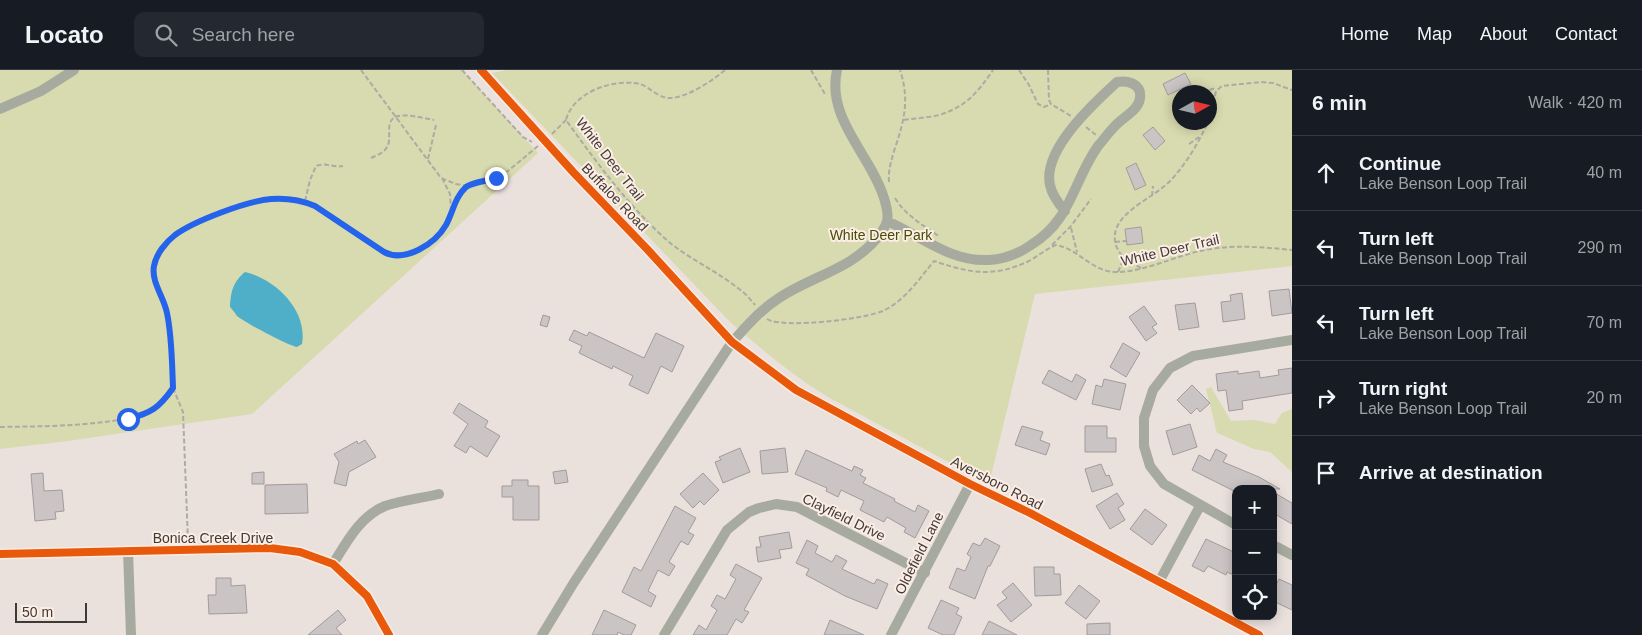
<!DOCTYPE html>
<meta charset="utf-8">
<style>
body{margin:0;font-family:Helvetica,sans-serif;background:#242831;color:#f1f3f6}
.controls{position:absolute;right:15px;bottom:15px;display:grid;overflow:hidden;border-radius:10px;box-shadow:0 2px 12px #0003}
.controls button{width:45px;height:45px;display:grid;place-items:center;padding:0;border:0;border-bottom:1px solid #363941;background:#171b24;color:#f1f3f6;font:25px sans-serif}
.compass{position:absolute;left:1172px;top:15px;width:45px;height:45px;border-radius:50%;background:#171b24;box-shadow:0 2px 12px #0003;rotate:82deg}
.scale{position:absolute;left:15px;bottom:12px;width:72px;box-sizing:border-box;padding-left:5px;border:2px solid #403a37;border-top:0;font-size:14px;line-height:18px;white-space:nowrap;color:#403a37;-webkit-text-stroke:4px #fcede5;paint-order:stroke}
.stop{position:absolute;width:15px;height:15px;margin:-11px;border:4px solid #2563eb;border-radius:50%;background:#fff}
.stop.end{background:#2563eb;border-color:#fff;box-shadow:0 1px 5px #0008}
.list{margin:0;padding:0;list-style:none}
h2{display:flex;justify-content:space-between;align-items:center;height:65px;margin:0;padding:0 20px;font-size:21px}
h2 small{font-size:16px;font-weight:400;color:#9ea1a6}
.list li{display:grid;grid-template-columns:32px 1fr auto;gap:15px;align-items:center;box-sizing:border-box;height:75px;padding:0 20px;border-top:1px solid #363941}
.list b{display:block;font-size:19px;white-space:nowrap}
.list p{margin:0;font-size:16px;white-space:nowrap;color:#9ea1a6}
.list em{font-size:16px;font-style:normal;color:#9ea1a6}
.icon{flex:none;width:28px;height:28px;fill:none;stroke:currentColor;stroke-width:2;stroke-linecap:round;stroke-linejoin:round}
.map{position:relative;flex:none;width:1292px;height:565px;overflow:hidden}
header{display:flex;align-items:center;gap:30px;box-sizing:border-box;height:70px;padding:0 25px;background:#171b24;border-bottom:1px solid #363941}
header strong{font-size:24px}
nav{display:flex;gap:28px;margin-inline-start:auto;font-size:18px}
.search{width:350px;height:45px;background:#242831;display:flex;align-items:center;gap:12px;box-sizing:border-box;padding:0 18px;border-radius:10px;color:#9ea1a6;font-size:19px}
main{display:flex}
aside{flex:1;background:#171b24}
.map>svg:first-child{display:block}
.green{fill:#d8daaf;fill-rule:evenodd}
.water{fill:#4fafc8}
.building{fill:#cbc4c4;stroke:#a29b9b}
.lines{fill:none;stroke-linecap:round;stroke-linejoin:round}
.path{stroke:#acaba4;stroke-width:2;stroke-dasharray:5 2.5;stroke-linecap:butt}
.minor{stroke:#a7ab9f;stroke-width:10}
.cycleway-casing{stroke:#fcede5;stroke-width:11}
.cycleway{stroke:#e8590c;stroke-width:8}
.route{stroke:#2563eb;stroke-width:6}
.labels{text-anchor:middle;stroke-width:4;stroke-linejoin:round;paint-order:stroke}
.street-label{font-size:14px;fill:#403a37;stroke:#fcede5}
.park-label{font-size:14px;fill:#464d05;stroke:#fcede5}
</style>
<header>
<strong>Locato</strong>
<div class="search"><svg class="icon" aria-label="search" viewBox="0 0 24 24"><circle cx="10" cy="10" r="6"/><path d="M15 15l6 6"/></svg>Search here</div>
<nav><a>Home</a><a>Map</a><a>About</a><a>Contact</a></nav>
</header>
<main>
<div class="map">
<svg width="1292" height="565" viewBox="0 0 1292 565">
<rect width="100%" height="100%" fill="#eae1dd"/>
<path class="green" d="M0,0H462L538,83L252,344L68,371L0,379Z
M507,0H1292V196L1035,224L989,414L828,327C792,305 761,279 729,251L492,3ZM1180,22H1210V52H1180Z
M1211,317L1231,351L1254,350L1275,354L1282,343L1292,339V402L1270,382L1254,379L1217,363L1206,319Z"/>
<path class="water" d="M245,202C275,209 308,240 302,274L297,277C287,275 246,253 237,246C235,243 232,239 230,237C231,221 233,212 245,202Z"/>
<path class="building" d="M1185,3L1191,14L1168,25L1163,14Z
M1153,57L1165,71L1155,80L1143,65Z
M1136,93L1146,115L1135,120L1126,98Z
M1141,157L1143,173L1127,175L1125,159Z
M1289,219L1292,243L1272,246L1269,221Z
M1242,223L1245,249L1223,252L1221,232L1231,231L1230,225Z
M1195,233L1199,257L1179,260L1175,235Z
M1144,236L1157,254L1152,257L1157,263L1146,271L1129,247Z
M543,245L550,247L547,257L540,255Z
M574,260L587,266L589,262L644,288L656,263L684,276L672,302L661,296L648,324L629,315L633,306L613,296L612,299L579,283L582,276L569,270Z
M1123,273L1140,283L1126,307L1110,297Z
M1292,298V323L1242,331L1243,339L1229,341L1226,320L1218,321L1216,304L1238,301V304L1259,301L1260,308L1279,305L1278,300Z
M1049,300L1072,312L1076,304L1086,310L1076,330L1042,313Z
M1104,309L1126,314L1120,340L1092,334L1096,315L1102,317Z
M1192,315L1210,333L1200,342L1197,338L1191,344L1177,330Z
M459,333L488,351L485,357L500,366L487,387L470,376L466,383L454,376L468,354L453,343Z
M1190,354L1197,377L1173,385L1166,361Z
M1022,356L1043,362L1040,370L1050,374L1046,385L1015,375Z
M1085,356H1107V368H1116V382H1085Z
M365,370L376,387L349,402L346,416L334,413L339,392L334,384L357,371L358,374Z
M740,378L750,402L723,413L715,392L721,390L719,387Z
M785,378L788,402L762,404L760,381Z
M1216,379L1227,385L1223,392L1259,407L1280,419H1236V422L1192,400L1199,385L1210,391Z
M806,380L852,401L854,396L863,400L860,405L866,408L863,413L895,429L894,431L915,442L918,435L929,441L915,468L904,462L906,458L887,447L884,452L860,440L864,431L841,420L838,427L826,421L827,418L795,404Z
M1101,394L1106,406L1109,405L1113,415L1092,422L1085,399Z
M566,400L568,412L555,414L553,402Z
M264,402V414H252V403Z
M43,403L44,421L62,420L64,441L55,442L56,449L35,451L31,404Z
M703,403L719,420L704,435L700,431L693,438L680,424Z
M512,410H528V416H539V450H513V427H502V416H512Z
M307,414L308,443L265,444V415Z
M1273,422L1292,433V454L1273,443Z
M1117,423L1124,434L1118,438L1125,450L1110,459L1096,436Z
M675,436L696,448L688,462L694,465L688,475L681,471L669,492L675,496L669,506L658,500L648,521L656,526L651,537L622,522L634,497L641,501Z
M1145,439L1167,455L1152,475L1130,459Z
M789,462L792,478L779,480L781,488L758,492L756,477H761L759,467Z
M985,468L1000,476L990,496H988L975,529L949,518L957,498L965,501L971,487L967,484L973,473L980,476Z
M1206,469L1236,483V506L1227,502L1226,505L1208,496L1204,502L1192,496Z
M807,470L818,476L815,483L832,492L836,485L847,491L842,499L874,514L877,509L888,514L877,539L845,526L806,505L809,499L796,493Z
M736,494L762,508L744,540L749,542L742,553L736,549L727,565H693L699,555L706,560L717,540L711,536L717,525L725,529L736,509L730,505Z
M1034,497H1054V504H1060L1061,525L1035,526Z
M216,508H231V516L245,515L247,543L209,544L208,525H216Z
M1279,509L1292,515V540L1273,531V521Z
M1013,513L1032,535L1011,552L997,535L1007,528L1002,522Z
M1079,515L1100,531L1086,549L1065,533Z
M941,530L959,538L956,544L962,547L954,565H943L928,558Z
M338,540L346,550L336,558L342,565H308Z
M604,540L636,555L631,565H624L618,562L617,565H592Z
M830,550L864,565H824Z
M989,551L1017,565H982Z
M1110,553V565H1087V554Z"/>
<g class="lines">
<path class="path" d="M361,0L441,108L456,114L467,116L496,108L508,101L538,76
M462,0L523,67L532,72
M725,0C712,11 688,27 671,28C659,29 650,17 640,14C614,8 573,22 566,50C597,93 629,137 669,172C691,190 717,201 739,219C745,223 750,229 755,235
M811,0L826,26
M1019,0L1029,15L1038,34L1044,37L1051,34
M1048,0L1049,30L1051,34L1071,46
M1202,22L1216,18
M1210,48L1216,21L1222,16L1261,12L1273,13L1292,20
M904,50C915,48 928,48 939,45C966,37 978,22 993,0
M1086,57L1096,65
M552,64L566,50
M1189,74L1199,67
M371,88C377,85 384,83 387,77C393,68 383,50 398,46C408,44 423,48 434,50
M428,89L436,55
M442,108L450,124L451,139
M889,112C888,101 891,92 894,81C904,52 910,30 900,0
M1152,126L1153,116
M895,128C906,146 923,155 940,167
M305,131L310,110L316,96C325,92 334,98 343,96
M1071,158L1077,182
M1115,172L1126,171
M1052,175L1071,156L1091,129
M1141,198C1129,192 1117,185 1115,171C1111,143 1153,129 1170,111C1186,94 1198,74 1208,52
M1118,202L1124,188
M767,249C782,259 868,249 885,240C906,229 920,208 934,191C970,203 993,208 1029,191C1038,186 1046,179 1056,175C1080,179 1092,203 1118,202C1146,201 1173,187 1200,181C1231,174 1261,177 1292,180
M173,318L183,342L188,471
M0,357C36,356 138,358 162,333C175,319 173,313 172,295C171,278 171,259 167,242C164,230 156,219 154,207C148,168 200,152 227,141C255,130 287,124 315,136L384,183C406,194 432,175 444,157C449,151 449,145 451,139C455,131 462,123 467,116"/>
<path class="minor" d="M481,0L574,103L647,179L732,272L796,320L970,414L1030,443L1259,565
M0,39L41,21L74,0
M887,151C921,166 950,192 989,190C1004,189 1018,184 1031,175C1072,150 1073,111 1098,76C1104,69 1109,62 1115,56C1123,47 1139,40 1140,28C1142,14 1128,10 1117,12C1094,33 1042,80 1050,115C1052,125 1058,133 1065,141
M1236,455L1164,414L1150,396L1144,376V348L1153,320L1170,298L1193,286L1292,270
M1273,475L1292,485
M128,481L131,565
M0,484L270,478L300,482L333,494L367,526L389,565
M333,494C346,473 360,446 385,436C402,430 422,428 439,424
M1159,512L1200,436
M542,565L573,514L732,272C747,256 760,240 779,228C812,206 852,199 878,167C881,163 886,156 887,151C889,144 886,135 884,128C871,85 826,49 837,0
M664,565L727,460L749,442L759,438L776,434L797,437L925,503
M891,565L970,414"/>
<defs>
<path id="cycleway" d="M481,0L574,103L647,179L732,272L796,320L970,414L1030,443L1259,565
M0,484L270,478L300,482L333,494L367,526L389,565"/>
</defs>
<use href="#cycleway" class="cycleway-casing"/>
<use href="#cycleway" class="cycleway"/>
</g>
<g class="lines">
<path class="route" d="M128,349C151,343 159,338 173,318C172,294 172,267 167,243C164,227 151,212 154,196C156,184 166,172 175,165C194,151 247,131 271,129C286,128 301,130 315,136L384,182C405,193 435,174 446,155C453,142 455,127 466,117C473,112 487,111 496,108"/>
</g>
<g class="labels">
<g class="street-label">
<text transform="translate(610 89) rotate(52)" y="5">White Deer Trail</text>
<text transform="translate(615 127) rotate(46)" y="5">Buffaloe Road</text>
<text transform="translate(1170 180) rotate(-13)" y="5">White Deer Trail</text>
<text transform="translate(997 413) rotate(27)" y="5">Aversboro Road</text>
<text transform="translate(844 447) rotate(26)" y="5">Clayfield Drive</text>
<text x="213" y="473">Bonica Creek Drive</text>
<text transform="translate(919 483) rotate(-63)" y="5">Oldefield Lane</text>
</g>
<g class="park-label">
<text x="881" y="170">White Deer Park</text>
</g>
</g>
</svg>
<div class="controls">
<button>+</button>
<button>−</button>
<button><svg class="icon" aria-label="locate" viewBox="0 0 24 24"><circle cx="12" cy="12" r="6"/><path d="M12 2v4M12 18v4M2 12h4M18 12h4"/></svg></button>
</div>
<svg class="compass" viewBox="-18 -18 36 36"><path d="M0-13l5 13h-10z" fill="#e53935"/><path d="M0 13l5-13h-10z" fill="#9ea1a6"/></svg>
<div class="scale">50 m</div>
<div class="stop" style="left:128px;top:349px"></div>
<div class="stop end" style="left:496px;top:108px"></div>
</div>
<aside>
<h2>6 min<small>Walk · 420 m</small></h2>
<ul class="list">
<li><svg class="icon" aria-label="ahead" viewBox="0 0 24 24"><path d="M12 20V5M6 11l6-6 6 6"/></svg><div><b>Continue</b><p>Lake Benson Loop Trail</p></div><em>40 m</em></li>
<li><svg class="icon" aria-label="left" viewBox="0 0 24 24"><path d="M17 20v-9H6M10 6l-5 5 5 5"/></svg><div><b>Turn left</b><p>Lake Benson Loop Trail</p></div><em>290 m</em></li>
<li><svg class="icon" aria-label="left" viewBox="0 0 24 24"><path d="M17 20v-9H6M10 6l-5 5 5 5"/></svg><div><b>Turn left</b><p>Lake Benson Loop Trail</p></div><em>70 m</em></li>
<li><svg class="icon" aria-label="right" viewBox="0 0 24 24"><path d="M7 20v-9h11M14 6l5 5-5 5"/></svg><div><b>Turn right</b><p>Lake Benson Loop Trail</p></div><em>20 m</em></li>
<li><svg class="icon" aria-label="arrive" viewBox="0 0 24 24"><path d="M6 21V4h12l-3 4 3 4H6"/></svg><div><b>Arrive at destination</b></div></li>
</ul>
</aside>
</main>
